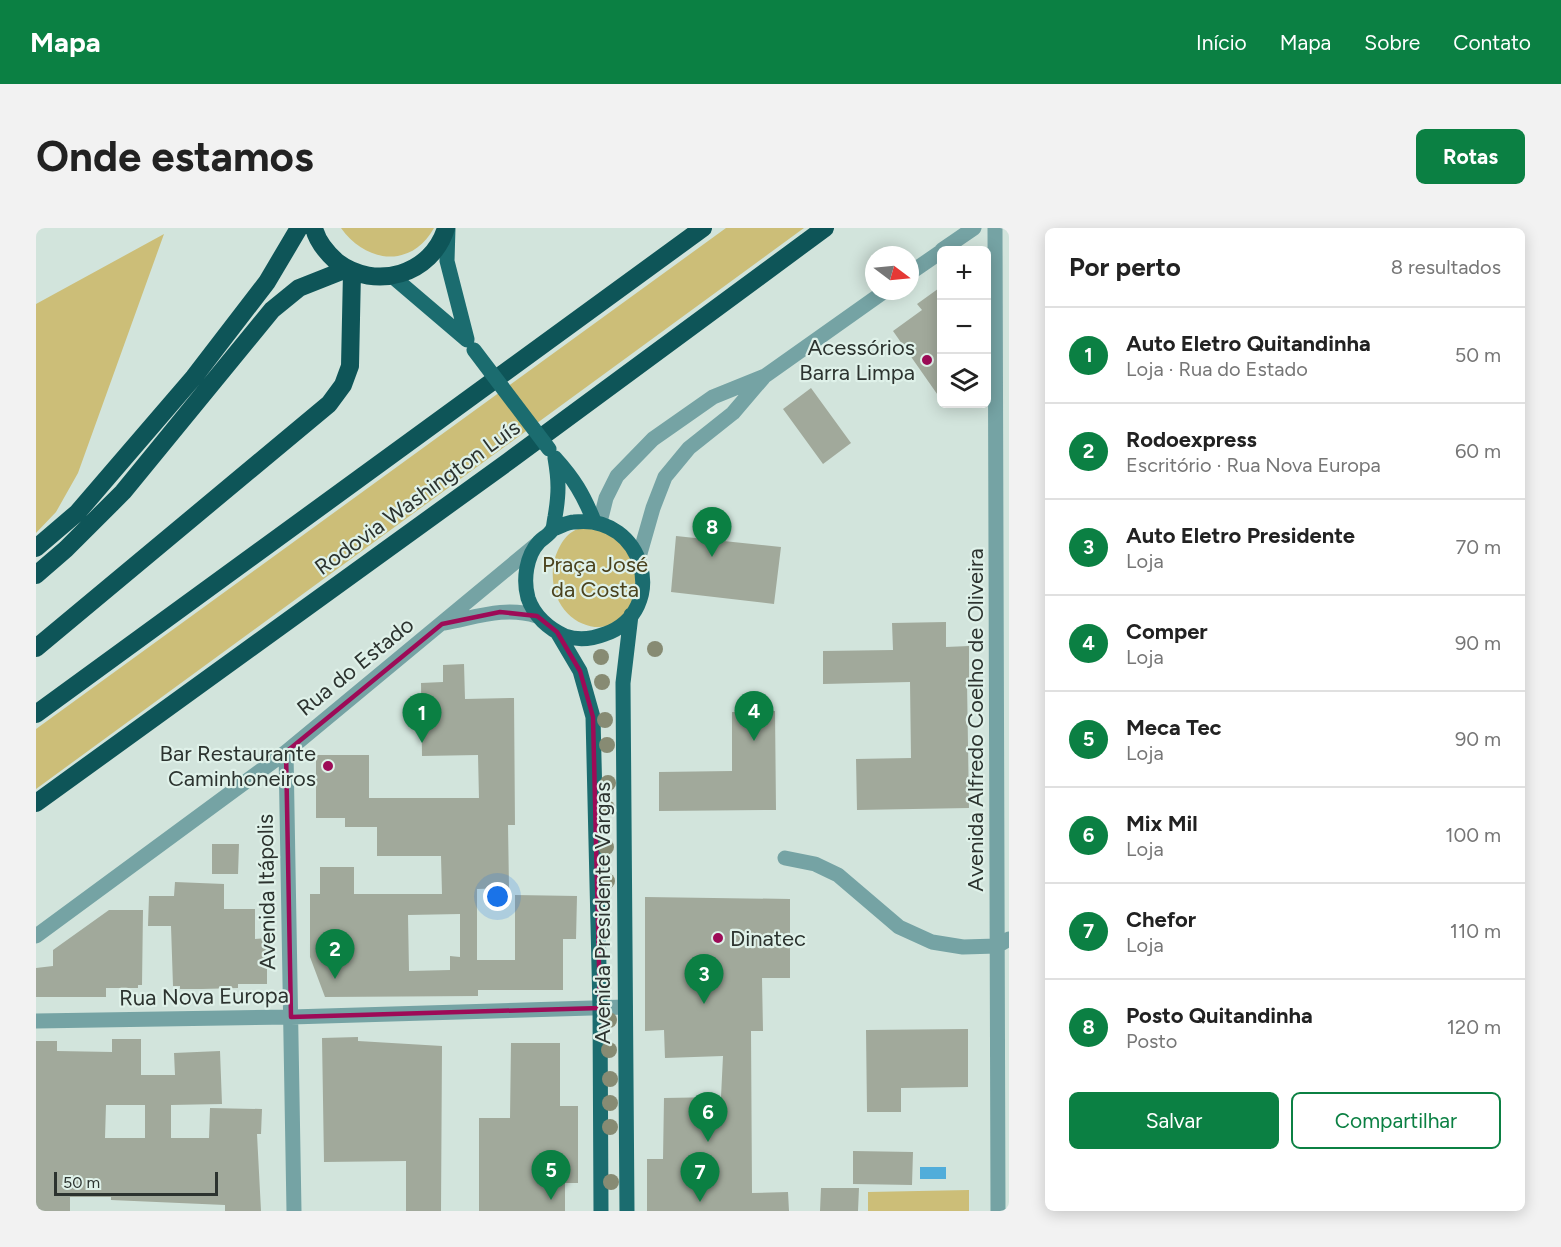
<!DOCTYPE html>
<html lang="pt">
<meta charset="utf-8">
<style>
body{margin:0;font-family:Figtree,sans-serif;background:#f2f2f2;color:#222}
.controls{position:absolute;right:18px;top:18px;display:grid;overflow:hidden;border-radius:9px;box-shadow:0 3px 15px #0003}
.controls button{width:54px;height:54px;display:grid;place-items:center;padding:0;border:0;border-bottom:2px solid #e0e0e0;background:#fff;color:#222;font:30px sans-serif}
.compass{position:absolute;left:829px;top:18px;width:54px;height:54px;border-radius:50%;background:#fff;box-shadow:0 3px 15px #0003;rotate:106deg}
.scale{position:absolute;left:18px;bottom:15px;width:164px;box-sizing:border-box;padding-left:6px;border:3px solid #2c332f;border-top:0;font-size:16px;line-height:21px;white-space:nowrap;color:#2c332f;-webkit-text-stroke:4px #dff1e9;paint-order:stroke}
.you{position:absolute;left:462px;top:669px;width:21px;height:21px;margin:-15px;border:4px solid #fff;border-radius:50%;background:#1a73e8;box-shadow:0 0 0 9px #1a73e833}
.badge{display:grid;place-items:center;width:39px;height:39px;border-radius:50%;background:#0b8043;color:#fff;font-size:20px;font-weight:700}
.pin{position:absolute;translate:-50% -50px;filter:drop-shadow(0 2px 3px #0008)}
.pin::after{content:'';position:absolute;top:32px;width:21px;height:18px;background:inherit;clip-path:polygon(0 0,100% 0,50% 100%)}
.list{margin:0;padding:0;list-style:none}
h2{display:flex;justify-content:space-between;align-items:center;height:78px;margin:0;padding:0 24px;font-size:26px}
h2 small{font-size:20px;font-weight:400;color:#767676}
.list li{display:grid;grid-template-columns:39px 1fr auto;gap:18px;align-items:center;box-sizing:border-box;height:96px;padding:0 24px;border-top:2px solid #e0e0e0}
.list b{display:block;font-size:22px;white-space:nowrap}
.list p{margin:0;font-size:20px;white-space:nowrap;color:#767676}
.list em{font-size:20px;font-style:normal;color:#767676}
.actions{display:flex;gap:12px;padding:18px 24px}
.actions a{flex:1;padding:14px 0;border:2px solid #0b8043;border-radius:9px;text-align:center;font-size:21px;color:#0b8043}
.actions .main{background:#0b8043;color:#fff}
.icon{flex:none;width:33px;height:33px;fill:none;stroke:currentColor;stroke-width:2;stroke-linecap:round;stroke-linejoin:round}
.map{position:relative;flex:none;width:973px;height:983px;overflow:hidden;border-radius:9px}
header{display:flex;align-items:center;gap:36px;box-sizing:border-box;height:84px;padding:0 30px;background:#0b8043;color:#fff}
header strong{font-size:28px}
nav{display:flex;gap:33px;margin-inline-start:auto;font-size:21px}
.intro{display:flex;align-items:center;justify-content:space-between;box-sizing:border-box;height:144px;padding:0 36px}
h1{margin:0;font-size:42px}
.button{padding:15px 27px;border-radius:9px;background:#0b8043;color:#fff;font-size:21px;font-weight:700}
main{display:flex;gap:36px;padding:0 36px}
aside{flex:1;background:#fff;border-radius:9px;box-shadow:0 3px 15px #0003}
.map>svg:first-child{display:block}
.green{fill:#ccbe78}
.water{fill:#51adda}
.building{fill:#a1a99b;fill-rule:evenodd}
.lines{fill:none;stroke-linecap:round;stroke-linejoin:round}
.minor{stroke:#75a3a4;stroke-width:15}
.major{stroke:#1b6c6f;stroke-width:15}
.highway{stroke:#0e5558;stroke-width:18}
.major-bridge{stroke:#1b6c6f;stroke-width:15}
.tree{fill:#878b73}
.marked{fill:none;stroke:#9d0b57;stroke-width:4.5;stroke-linejoin:round}
.poi-dot{fill:#9d0b57;stroke:#dff1e9;stroke-width:2}
.labels{text-anchor:middle;stroke-width:4.5;stroke-linejoin:round;paint-order:stroke}
.poi-label{font-size:22px;fill:#2c332f;stroke:#dff1e9;text-anchor:end}
.street-label{font-size:22px;fill:#2c332f;stroke:#dff1e9}
.park-label{font-size:22px;fill:#4a421d;stroke:#dff1e9}
</style>
<header>
<strong>Mapa</strong>
<nav><a>Início</a><a>Mapa</a><a>Sobre</a><a>Contato</a></nav>
</header>
<div class="intro"><h1>Onde estamos</h1><a class="button">Rotas</a></div>
<main>
<div class="map">
<svg width="973" height="983" viewBox="0 0 973 983">
<rect width="100%" height="100%" fill="#d2e4dc"/>
<path class="green" d="M305,0H398C375,41 330,35 305,0Z
M690,0H768L0,561V501Z
M128,6L42,245L20,284L0,305V76Z
M550,299L576,304C583,312 591,320 597,329C600,335 599,345 599,352C601,424 511,408 517,340C518,328 526,310 536,304C540,301 546,300 550,299Z
M933,962V983H832V964Z"/>
<path class="water" d="M884,939H910V951H884Z"/>
<path class="building" d="M906,58V173L857,103L886,82L881,76Z
M775,160L815,215L787,236L747,181Z
M640,308L745,319L738,376L635,364Z
M910,394V419L933,418V454H931L933,580L821,582L820,531L875,530L874,454L787,456V423L857,422L856,395Z
M428,436L429,471L478,470L479,597H472L473,660L441,661V732H479V667L541,668L540,711H527V762H442V768L289,769L274,729V666H284V639H318V666H406L405,628H341V599H309V590H280V527H333V570H443L442,527L386,528L385,455L407,454V437ZM424,686V729L414,728V742L373,743L372,687Z
M739,483L740,582L623,583V544L696,543V484Z
M176,616H203L202,646H176Z
M139,654L188,656V681H219V711L231,710V756H202V760L166,761H144V758H137L135,698H112L113,668H138Z
M609,669L754,671V750H726L727,803H715L716,965L752,964L753,983H611V931H627L628,870L685,869L687,828L629,830L628,802L609,803Z
M73,682H107L106,757H102V760H70V769H0V740L17,738V722Z
M932,801V859L865,860V884H831L830,802Z
M322,809V813L406,818L405,983H370V933L288,934L286,810Z
M76,811H105V847H139L138,825L184,823L186,876L135,877V910H173L174,880L226,881L225,906H221L225,983H189V977L75,972V969H34V983H0V813H21V823L76,824ZM70,877H109V910H69Z
M475,815H524V878H542V955H529V983H443V890H474Z
M817,923L877,924L876,957L817,956Z
M785,960H823L822,983H784Z"/>
<g class="lines">
<path class="minor" d="M959,0L962,983
M906,22L938,0
M874,45L906,23
M564,294L570,270L581,248L617,211L677,169L729,148L849,63
M603,329L617,280L629,249L653,220L697,185L727,150
M409,395C441,389 469,378 501,388
M250,524L258,983
M749,630L779,636L802,647L863,699L896,714L927,719L961,718L973,711
M0,708L250,524L501,316
M0,793L255,789L589,779"/>
<path class="major" d="M412,0L411,33L431,111
M356,48L431,112
M519,230C538,251 547,266 558,293
M517,301C524,299 531,294 538,294C609,285 634,383 569,406C556,411 543,413 529,408C513,401 498,388 492,370C487,352 490,328 503,314C507,310 513,307 516,302C518,299 518,293 519,289C523,266 523,253 519,230
M521,404L544,443L557,489L564,780L565,983
M591,983L587,455L595,387"/>
<path class="highway" d="M278,0C281,13 291,25 301,34C339,63 396,47 410,0
M0,320L41,285L158,149L231,54L263,0
M0,347L30,321L87,264L236,82L263,60L311,41
M0,420L293,176L307,157L314,138L316,44
M0,486L667,0
M0,575L473,233L789,0"/>
<path class="major-bridge" d="M438,122L513,221"/>
</g>
<g class="tree">
<circle cx="619" cy="421" r="8"/>
<circle cx="565" cy="429" r="8"/>
<circle cx="566" cy="454" r="8"/>
<circle cx="569" cy="492" r="8"/>
<circle cx="571" cy="517" r="8"/>
<circle cx="572" cy="555" r="8"/>
<circle cx="571" cy="580" r="8"/>
<circle cx="570" cy="619" r="8"/>
<circle cx="571" cy="653" r="8"/>
<circle cx="573" cy="792" r="8"/>
<circle cx="573" cy="822" r="8"/>
<circle cx="574" cy="851" r="8"/>
<circle cx="574" cy="875" r="8"/>
<circle cx="574" cy="899" r="8"/>
<circle cx="575" cy="954" r="8"/>
</g>
<path class="marked" d="M464,384L501,388L521,404L544,443L557,489L564,780L255,789L250,524L406,396Z"/>
<g class="poi-dot">
<circle cx="891" cy="132" r="6"/>
<circle cx="292" cy="538" r="6"/>
<circle cx="682" cy="710" r="6"/>
</g>
<g class="labels">
<g class="poi-label">
<text x="879" y="127">Acessórios<tspan x="879" dy="25">Barra Limpa</tspan></text>
<text x="280" y="533">Bar Restaurante<tspan x="280" dy="25">Caminhoneiros</tspan></text>
<text x="694" y="718" text-anchor="start">Dinatec</text>
</g>
<g class="street-label">
<text transform="translate(381 269) rotate(-36)" y="8">Rodovia Washington Luís</text>
<text transform="translate(319 438) rotate(-39)" y="8">Rua do Estado</text>
<text transform="translate(939 492) rotate(-90)" y="8">Avenida Alfredo Coelho de Oliveira</text>
<text transform="translate(230 664) rotate(-91)" y="8">Avenida Itápolis</text>
<text transform="translate(566 685) rotate(-90)" y="8">Avenida Presidente Vargas</text>
<text transform="translate(168 768) rotate(-1)" y="8">Rua Nova Europa</text>
</g>
<g class="park-label">
<text x="559" y="344">Praça José<tspan x="559" dy="25">da Costa</tspan></text>
</g>
</g>
</svg>
<div class="controls">
<button>+</button>
<button>−</button>
<button><svg class="icon" aria-label="layers" viewBox="0 0 24 24"><path d="M12 4l9 5-9 5-9-5zM3 14l9 5 9-5"/></svg></button>
</div>
<svg class="compass" viewBox="-18 -18 36 36"><path d="M0-13l5 13h-10z" fill="#e53935"/><path d="M0 13l5-13h-10z" fill="#767676"/></svg>
<div class="scale">50 m</div>
<div class="you"></div>
<div class="pin badge" style="left:386px;top:515px">1</div>
<div class="pin badge" style="left:299px;top:751px">2</div>
<div class="pin badge" style="left:668px;top:776px">3</div>
<div class="pin badge" style="left:718px;top:513px">4</div>
<div class="pin badge" style="left:515px;top:972px">5</div>
<div class="pin badge" style="left:672px;top:914px">6</div>
<div class="pin badge" style="left:664px;top:974px">7</div>
<div class="pin badge" style="left:676px;top:329px">8</div>
</div>
<aside>
<h2>Por perto<small>8 resultados</small></h2>
<ul class="list">
<li><span class="badge">1</span><div><b>Auto Eletro Quitandinha</b><p>Loja · Rua do Estado</p></div><em>50 m</em></li>
<li><span class="badge">2</span><div><b>Rodoexpress</b><p>Escritório · Rua Nova Europa</p></div><em>60 m</em></li>
<li><span class="badge">3</span><div><b>Auto Eletro Presidente</b><p>Loja</p></div><em>70 m</em></li>
<li><span class="badge">4</span><div><b>Comper</b><p>Loja</p></div><em>90 m</em></li>
<li><span class="badge">5</span><div><b>Meca Tec</b><p>Loja</p></div><em>90 m</em></li>
<li><span class="badge">6</span><div><b>Mix Mil</b><p>Loja</p></div><em>100 m</em></li>
<li><span class="badge">7</span><div><b>Chefor</b><p>Loja</p></div><em>110 m</em></li>
<li><span class="badge">8</span><div><b>Posto Quitandinha</b><p>Posto</p></div><em>120 m</em></li>
</ul>
<div class="actions"><a class="main">Salvar</a><a>Compartilhar</a></div>
</aside>
</main>
